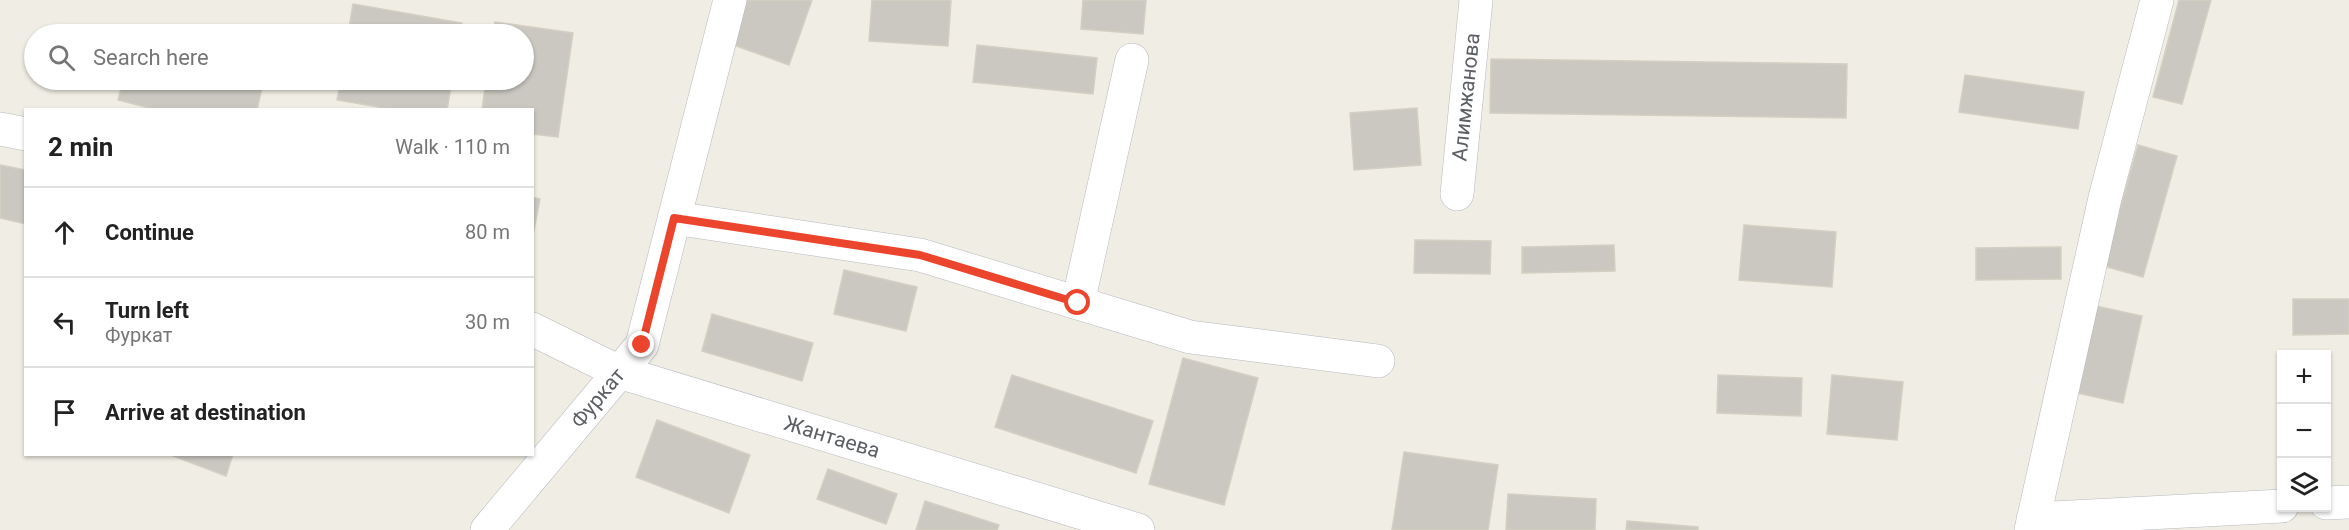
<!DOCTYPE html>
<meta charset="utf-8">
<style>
body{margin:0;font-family:Roboto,sans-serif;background:#f6f6f6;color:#222}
.controls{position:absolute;right:18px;bottom:18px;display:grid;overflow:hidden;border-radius:0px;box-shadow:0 2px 4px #0004}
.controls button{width:54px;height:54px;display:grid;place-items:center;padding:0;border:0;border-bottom:2px solid #e0e0e0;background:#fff;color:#222;font:30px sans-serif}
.stop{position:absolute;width:18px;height:18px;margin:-14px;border:4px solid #ec452d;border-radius:50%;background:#fff}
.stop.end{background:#ec452d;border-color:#fff;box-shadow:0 2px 6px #0008}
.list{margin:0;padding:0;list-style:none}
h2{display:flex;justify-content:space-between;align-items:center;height:78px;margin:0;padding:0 24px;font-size:26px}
h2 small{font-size:20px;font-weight:400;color:#767676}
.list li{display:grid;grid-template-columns:39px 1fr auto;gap:18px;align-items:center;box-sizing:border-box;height:90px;padding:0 24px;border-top:2px solid #e0e0e0}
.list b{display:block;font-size:22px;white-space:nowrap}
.list p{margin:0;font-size:20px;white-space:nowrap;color:#767676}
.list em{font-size:20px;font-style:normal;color:#767676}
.icon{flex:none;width:33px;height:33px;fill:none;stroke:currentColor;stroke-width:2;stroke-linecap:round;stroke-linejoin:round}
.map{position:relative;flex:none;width:2349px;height:530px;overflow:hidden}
.search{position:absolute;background:#fff;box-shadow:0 2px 4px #0004;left:24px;top:24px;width:510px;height:66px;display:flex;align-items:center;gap:15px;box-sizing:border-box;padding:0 21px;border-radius:33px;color:#767676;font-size:22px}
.panel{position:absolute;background:#fff;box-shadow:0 2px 4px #0004;left:24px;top:108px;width:510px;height:348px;border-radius:0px}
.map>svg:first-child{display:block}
.building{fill:#cac8c1;stroke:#d4cfc2;stroke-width:1.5}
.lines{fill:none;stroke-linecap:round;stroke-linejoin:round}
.minor-casing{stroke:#b7babe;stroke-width:34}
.minor{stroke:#fff;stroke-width:33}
.route{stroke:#ec452d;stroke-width:8}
.labels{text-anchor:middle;stroke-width:4.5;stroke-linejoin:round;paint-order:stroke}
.street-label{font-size:21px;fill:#5c6065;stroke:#fff}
</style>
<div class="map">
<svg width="2349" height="530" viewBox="0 0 2349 530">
<rect width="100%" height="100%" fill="#efede4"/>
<path class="building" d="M747,0H812L789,65L731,44Z
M872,0H951L948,46L869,41Z
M1083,0H1146L1143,34L1081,29Z
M2179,0H2211L2182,104L2153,97Z
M353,4L462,23L460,34H348Z
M495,22L573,33L558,137L532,134V110H482L486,80H524V34H493Z
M977,45L1097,58L1093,94L973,82Z
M1491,59L1847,64L1846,118L1490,113Z
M1965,75L2084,92L2078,129L1959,112Z
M123,80H247L263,83L257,110H157L118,100Z
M341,80H452L447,110H396L337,100Z
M1417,108L1421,165L1354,170L1350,113Z
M2138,145L2177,156L2143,277L2104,266Z
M0,165L26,170V224L0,218Z
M532,197L540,199L532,240Z
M1744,225L1836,232L1832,287L1739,280Z
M1415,240L1491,241L1490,274L1414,273Z
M1614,245L1615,271L1522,273V247Z
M2061,247V279L1976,280V248Z
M844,270L917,287L906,331L834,314Z
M2293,299H2349V334L2293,335Z
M2096,306L2142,316L2123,403L2077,393Z
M712,314L813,343L802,381L702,351Z
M1183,358L1258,378L1224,505L1149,484Z
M1012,375L1153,421L1136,473L995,427Z
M1718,375L1802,378L1801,416L1717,413Z
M1832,375L1903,382L1897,440L1827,434Z
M657,420L750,455L729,513L636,477Z
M1404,452L1498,465L1488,530H1392Z
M168,454H233L226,476Z
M828,469L897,494L886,524L817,499Z
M1508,494L1596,499L1595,530H1506Z
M925,501L999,525L997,530H916Z
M1627,521L1698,527V530H1626Z"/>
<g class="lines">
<defs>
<path id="minor" d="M0,129L26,134
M1457,194L1476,0
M674,218L920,255L1190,337L1378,361
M1078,303L1132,60
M532,329L619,372L1138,530
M2326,503L2349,502
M2033,519L2282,506
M487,530L642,345L730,0
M2031,530L2105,198L2157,0"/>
</defs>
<use href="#minor" class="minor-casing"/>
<use href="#minor" class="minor"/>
</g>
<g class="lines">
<path class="route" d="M642,345L674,218L920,255L1078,303"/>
</g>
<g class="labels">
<g class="street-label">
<text transform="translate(1466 97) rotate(-84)" y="7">Алимжанова</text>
<text transform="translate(598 398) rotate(-50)" y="7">Фуркат</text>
<text transform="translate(832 437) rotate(17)" y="7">Жантаева</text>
</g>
</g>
</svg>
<div class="controls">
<button>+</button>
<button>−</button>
<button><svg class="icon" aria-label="layers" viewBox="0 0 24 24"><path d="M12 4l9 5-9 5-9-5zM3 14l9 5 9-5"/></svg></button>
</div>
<div class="stop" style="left:1078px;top:303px"></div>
<div class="stop end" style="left:642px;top:345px"></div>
<div class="search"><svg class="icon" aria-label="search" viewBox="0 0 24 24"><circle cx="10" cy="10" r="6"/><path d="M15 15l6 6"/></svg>Search here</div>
<section class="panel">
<h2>2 min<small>Walk · 110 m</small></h2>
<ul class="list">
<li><svg class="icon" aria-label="ahead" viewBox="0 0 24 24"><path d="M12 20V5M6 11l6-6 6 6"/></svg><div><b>Continue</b></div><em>80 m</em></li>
<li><svg class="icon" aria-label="left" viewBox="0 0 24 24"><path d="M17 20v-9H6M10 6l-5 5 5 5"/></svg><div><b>Turn left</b><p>Фуркат</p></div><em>30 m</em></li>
<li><svg class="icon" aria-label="arrive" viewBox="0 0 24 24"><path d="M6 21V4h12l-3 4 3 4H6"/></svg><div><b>Arrive at destination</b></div></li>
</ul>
</section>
</div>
